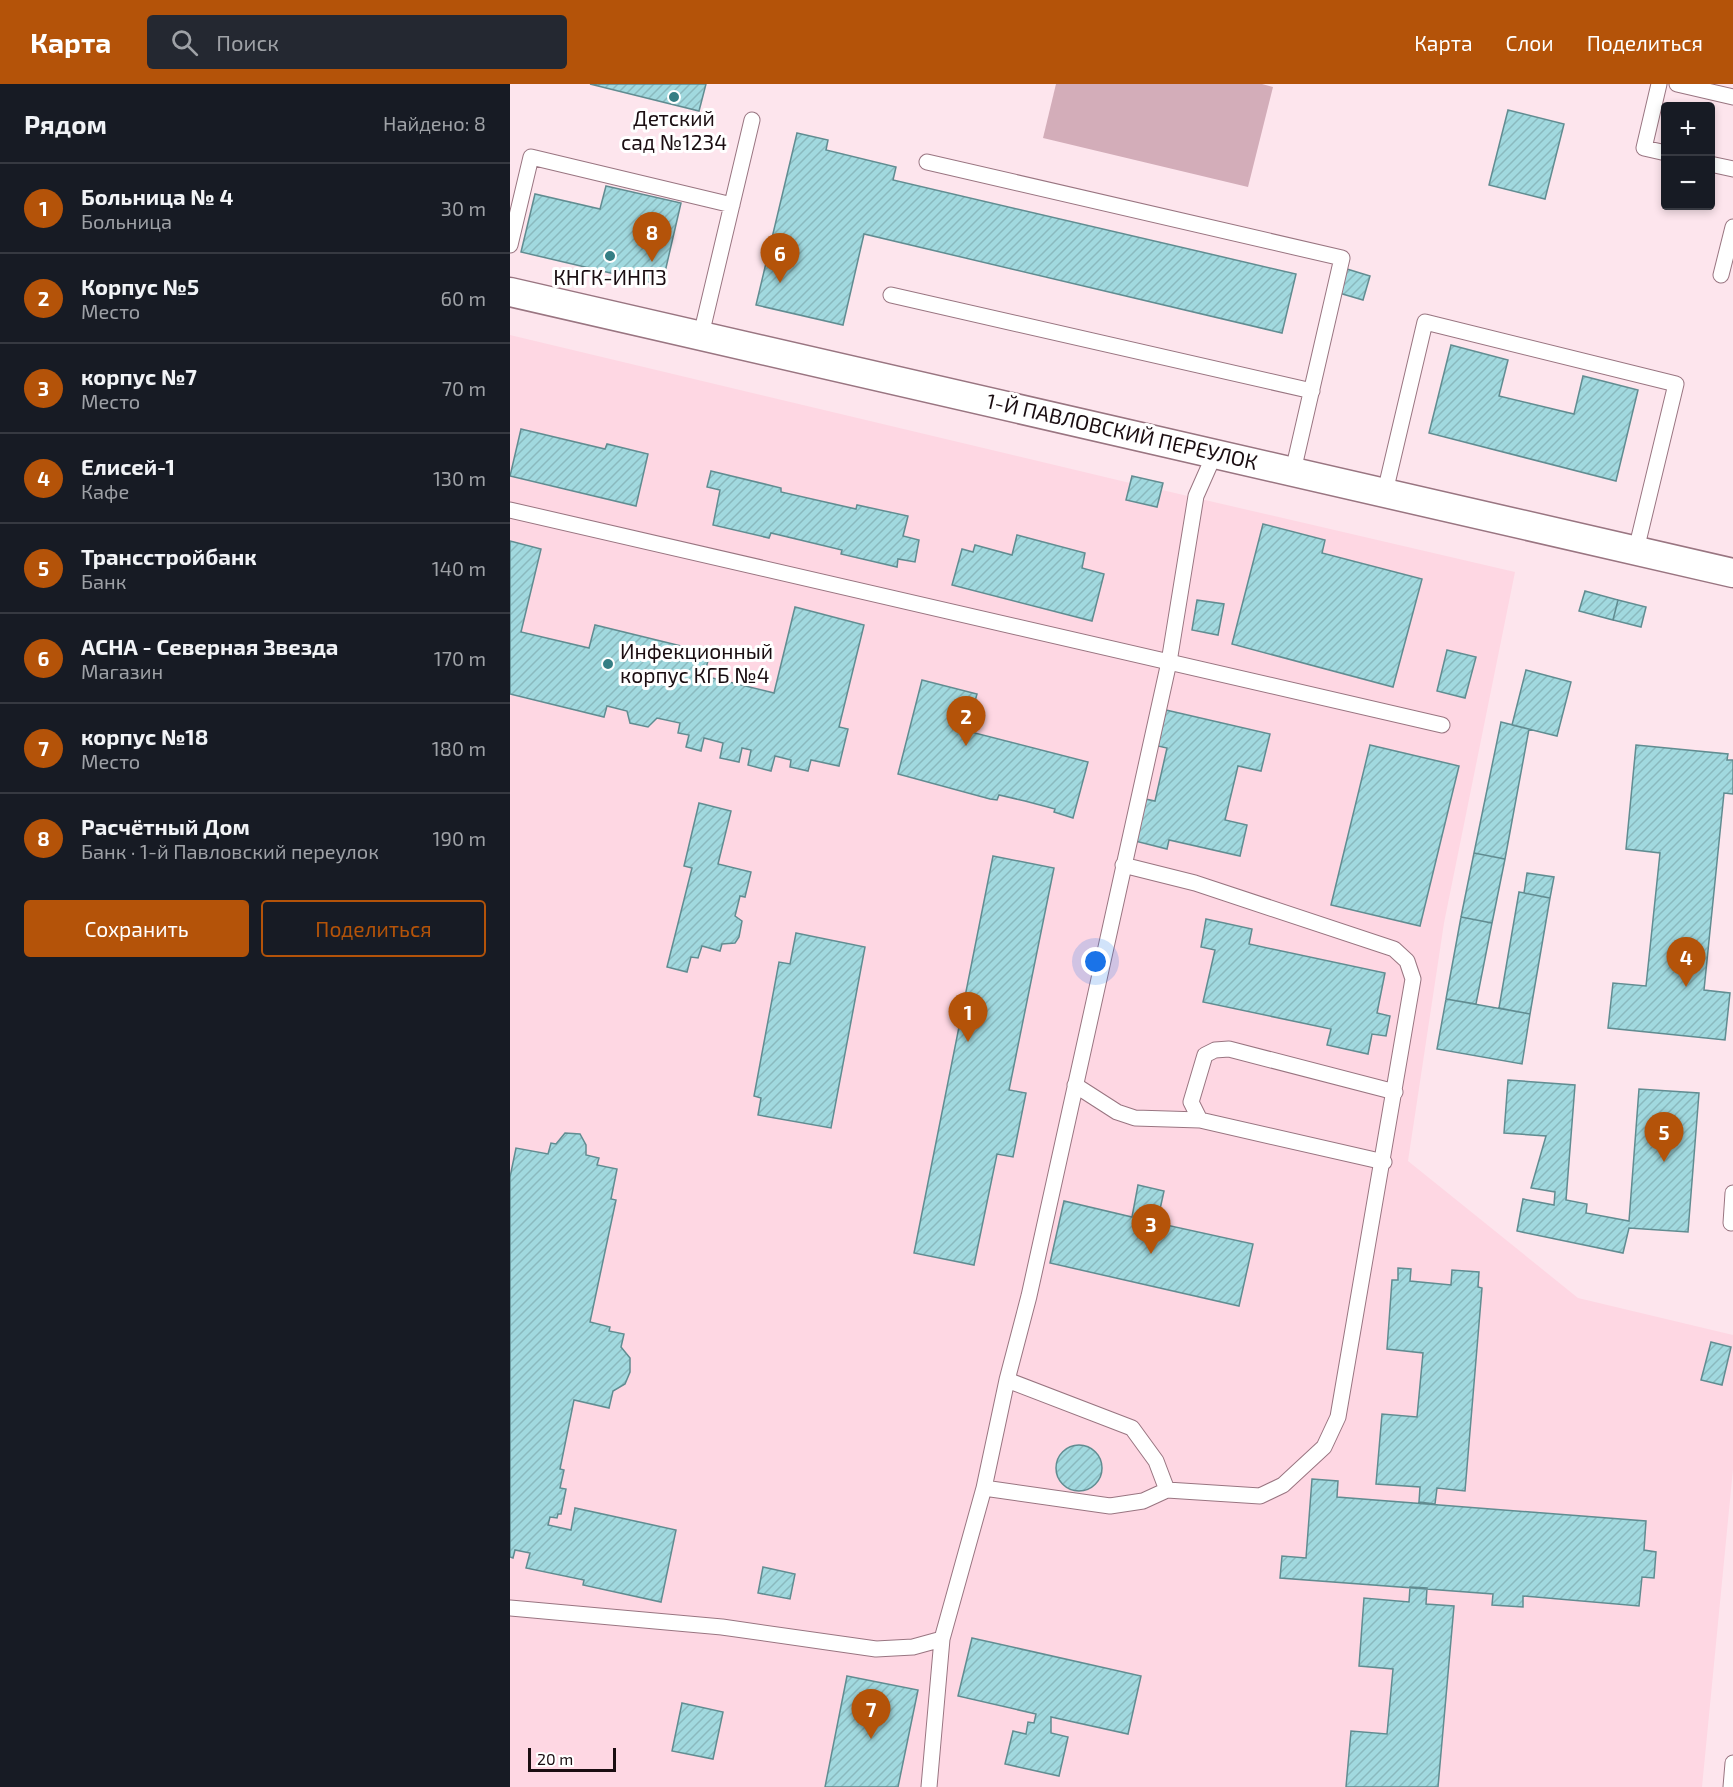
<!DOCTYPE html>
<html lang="ru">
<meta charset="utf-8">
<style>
body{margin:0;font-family:"Exo 2",sans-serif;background:#242831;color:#f1f3f6}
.controls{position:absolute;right:18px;top:18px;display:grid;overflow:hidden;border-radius:6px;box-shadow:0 3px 9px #0003}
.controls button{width:54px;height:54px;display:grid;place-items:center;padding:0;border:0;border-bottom:2px solid #363941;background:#171b24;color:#f1f3f6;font:30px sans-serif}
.scale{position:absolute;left:18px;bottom:15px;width:88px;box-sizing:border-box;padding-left:6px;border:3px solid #1a0d11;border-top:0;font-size:16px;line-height:21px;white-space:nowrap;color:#1a0d11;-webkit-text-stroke:4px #fff;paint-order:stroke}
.you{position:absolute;left:586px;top:878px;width:21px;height:21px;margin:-15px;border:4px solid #fff;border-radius:50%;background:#1a73e8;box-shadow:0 0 0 9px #1a73e833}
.badge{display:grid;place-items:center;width:39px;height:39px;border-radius:50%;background:#b45309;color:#fff;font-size:20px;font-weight:700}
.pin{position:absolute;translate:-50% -50px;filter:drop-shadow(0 2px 3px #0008)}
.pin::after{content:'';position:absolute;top:32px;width:21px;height:18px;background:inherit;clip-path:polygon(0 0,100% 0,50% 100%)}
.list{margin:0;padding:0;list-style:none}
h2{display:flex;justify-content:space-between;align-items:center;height:78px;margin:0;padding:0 24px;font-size:26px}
h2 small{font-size:20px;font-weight:400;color:#9ea1a6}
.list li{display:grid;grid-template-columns:39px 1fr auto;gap:18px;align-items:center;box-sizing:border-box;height:90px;padding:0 24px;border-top:2px solid #363941}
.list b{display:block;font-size:22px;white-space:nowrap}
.list p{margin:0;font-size:20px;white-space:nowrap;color:#9ea1a6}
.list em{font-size:20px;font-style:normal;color:#9ea1a6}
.actions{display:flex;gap:12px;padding:18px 24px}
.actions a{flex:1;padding:14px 0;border:2px solid #b45309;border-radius:6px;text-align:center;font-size:21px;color:#b45309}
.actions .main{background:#b45309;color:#fff}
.icon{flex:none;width:33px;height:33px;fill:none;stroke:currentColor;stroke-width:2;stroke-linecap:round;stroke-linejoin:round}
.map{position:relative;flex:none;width:1223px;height:1703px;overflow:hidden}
header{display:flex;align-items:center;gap:36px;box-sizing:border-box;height:84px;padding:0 30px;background:#b45309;color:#fff}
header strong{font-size:28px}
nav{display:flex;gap:33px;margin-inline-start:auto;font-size:21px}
.search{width:420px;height:54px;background:#242831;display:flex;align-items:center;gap:15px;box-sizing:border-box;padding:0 21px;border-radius:6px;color:#9ea1a6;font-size:22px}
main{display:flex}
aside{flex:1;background:#171b24}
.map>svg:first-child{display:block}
.built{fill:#fed7e3}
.pitch{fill:#d3adb9}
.building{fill:url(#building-hatch);stroke:#618c91;stroke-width:1.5}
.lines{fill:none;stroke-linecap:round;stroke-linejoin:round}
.lane-casing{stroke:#997581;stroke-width:17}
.street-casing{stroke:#997581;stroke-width:31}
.lane{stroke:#fff;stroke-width:15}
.street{stroke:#fff;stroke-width:28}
.poi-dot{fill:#357e84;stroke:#fff;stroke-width:2}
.labels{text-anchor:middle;stroke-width:6;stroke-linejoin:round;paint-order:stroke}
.poi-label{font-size:21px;fill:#1a0d11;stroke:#fff}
.street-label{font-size:21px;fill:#1a0d11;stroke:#fff}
</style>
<header>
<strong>Карта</strong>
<div class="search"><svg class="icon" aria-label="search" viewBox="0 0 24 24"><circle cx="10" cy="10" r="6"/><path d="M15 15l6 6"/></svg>Поиск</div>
<nav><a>Карта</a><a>Слои</a><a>Поделиться</a></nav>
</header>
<main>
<aside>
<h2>Рядом<small>Найдено: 8</small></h2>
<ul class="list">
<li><span class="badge">1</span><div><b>Больница № 4</b><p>Больница</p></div><em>30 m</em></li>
<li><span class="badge">2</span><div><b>Корпус №5</b><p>Место</p></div><em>60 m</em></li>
<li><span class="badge">3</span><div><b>корпус №7</b><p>Место</p></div><em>70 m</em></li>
<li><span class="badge">4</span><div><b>Елисей-1</b><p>Кафе</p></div><em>130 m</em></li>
<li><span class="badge">5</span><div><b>Трансстройбанк</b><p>Банк</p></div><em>140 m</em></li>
<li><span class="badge">6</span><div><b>АСНА - Северная Звезда</b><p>Магазин</p></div><em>170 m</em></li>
<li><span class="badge">7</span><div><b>корпус №18</b><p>Место</p></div><em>180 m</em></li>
<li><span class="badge">8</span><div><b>Расчётный Дом</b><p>Банк · 1-й Павловский переулок</p></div><em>190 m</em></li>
</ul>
<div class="actions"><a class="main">Сохранить</a><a>Поделиться</a></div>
</aside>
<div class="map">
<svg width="1223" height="1703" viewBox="0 0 1223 1703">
<defs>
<pattern id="building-hatch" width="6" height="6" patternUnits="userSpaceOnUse" patternTransform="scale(1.5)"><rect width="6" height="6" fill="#a1d9df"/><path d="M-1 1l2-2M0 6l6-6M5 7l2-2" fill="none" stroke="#8ab9be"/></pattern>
</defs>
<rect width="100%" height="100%" fill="#fde5ed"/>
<path class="built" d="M0,251L620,399L622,392L653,399L652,406L1005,488L934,839L898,1077L1068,1214L1223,1251V1385L1192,1703H0Z"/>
<path class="pitch" d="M546,0H752L763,3L738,103L533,54Z"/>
<path class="building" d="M80,0H196L189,27Z
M998,26L1054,40L1035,115L979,101Z
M287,49L318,56L316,66L386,83L383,96L786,190L772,249L354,150L333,241L246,221Z
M96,102L171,119L152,201L11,168L25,110L90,125Z
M837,185L860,192L853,216L829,209Z
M941,261L998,276L989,312L1064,330L1073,292L1128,306L1106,397L919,349Z
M11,345L95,365L97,360L138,370L126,422L0,392Z
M201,387L271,404V408L346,425L347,421L398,432L393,452L409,456L405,478L388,475L387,483L331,470L332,466L261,449L259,454L203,441L210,406L197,403Z
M622,392L653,399L647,423L616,416Z
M753,440L815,456L812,469L912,495L883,603L722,560Z
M507,451L575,469L572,484L594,490L582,537L442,501L452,465L463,468L465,461L502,471Z
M0,457L31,465L11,548L79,564L85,541L200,569L194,592L264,609L285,523L354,541L329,643L338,645L329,682L301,676L298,687L280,683L281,676L265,672L261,687L238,681L241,666L232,664L229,678L210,674L213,659L194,654L191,667L176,663L179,651L168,649L170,639L147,634L138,643L120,639L117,627L97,622L94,633L0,610Z
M1075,507L1108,516L1103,536L1069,527Z
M687,516L714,520L708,551L682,546Z
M1108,516L1136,523L1131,543L1103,536Z
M937,566L966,573L955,614L927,607Z
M1016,586L1061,598L1047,652L1002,641Z
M412,596L467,610L457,647L578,678L563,734L544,728L545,725L515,717L489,711L487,716L480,715L388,690Z
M656,626L760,650L751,687L728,682L715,736L737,741L730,772L659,756L657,765L625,757L635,715L645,717L657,664L648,662Z
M991,638L1019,645L995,775L964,769Z
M860,661L949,682L910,842L821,821Z
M1126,661L1218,670L1217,676H1223V710L1214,709L1194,906L1220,909L1215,956L1098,944L1103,899L1136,902L1150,769L1116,765Z
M189,719L221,727L208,780L241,788L235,813L230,812L225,832L232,837L229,853L225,859L212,860L210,867L192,862L188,874L181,873L177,888L157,883L182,784L174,782Z
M964,769L995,775L982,839L951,833Z
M483,772L544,784L499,1006L516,1009L503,1073L487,1070L464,1181L404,1169Z
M1017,789L1044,793L1040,814L1014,809Z
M1009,808L1040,814L1020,930L989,924Z
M951,833L982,839L966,920L936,915Z
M696,835L742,845L739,860L875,889L867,929L880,932L876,952L862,950L858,970L817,961L821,945L693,918L705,866L691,863Z
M286,849L355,863L321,1044L248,1031L251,1014L244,1012L269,878L280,880Z
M936,915L1020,930L1012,980L927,965Z
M998,996L1065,1001L1056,1116L1077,1120L1076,1129L1119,1137L1129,1005L1189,1009L1178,1148L1119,1144L1113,1169L1007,1147L1013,1115L1044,1121L1045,1108L1021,1104L1036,1052L994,1049Z
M55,1049L70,1050L76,1061V1071L89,1074L87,1081L107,1085L101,1115L106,1116L80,1238L100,1243L99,1247L114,1250L111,1263L120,1274V1288L115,1300L103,1307L99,1324L64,1316L50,1385L54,1386L50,1404L56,1405L51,1430H48L47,1434L40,1433L38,1441L61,1446L65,1424L166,1446L151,1518L73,1501L74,1496L16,1484L20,1469L5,1466L3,1474L0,1473V1093L6,1064L38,1070L41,1059L46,1060Z
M628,1101L654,1107L647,1139L743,1160L729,1222L540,1179L554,1117L622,1133Z
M888,1184L901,1185L900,1197L941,1201L942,1186L969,1188L968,1203L972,1204L955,1407L927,1404L925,1420L909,1418L910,1403L866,1400L872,1330L907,1333L913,1269L877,1265L882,1196H888Z
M1201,1258L1221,1263L1212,1301L1191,1296Z
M546 1384a23 23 0 1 1 46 0a23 23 0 1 1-46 0Z
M802,1395L828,1397L827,1413L1136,1437L1134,1466L1146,1468L1144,1494L1132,1493L1129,1522L1013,1512V1523L982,1521L983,1510L770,1494L772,1472L796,1474Z
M253,1483L285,1490L280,1515L248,1509Z
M900,1503L917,1504L916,1520L944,1522L928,1703H836L841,1647L877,1650L883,1585L849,1582L854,1514L899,1518Z
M462,1554L631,1592L618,1650L541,1633V1649L558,1653L549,1692L495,1680L503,1647L516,1650L518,1638L524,1639L526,1630L448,1612Z
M337,1592L408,1606L388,1703H315Z
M172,1619L213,1628L203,1675L162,1667Z"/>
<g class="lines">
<defs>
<path id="lane" d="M1149,0L1134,64L1156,69
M1167,0L1223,13
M417,78L832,174L783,387
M1200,80L1223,85
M0,161L21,73L222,121
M1211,191L1223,143
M381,211L802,307
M191,251L242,36
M875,408L915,238L1166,300L1126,466
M0,426L932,641
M565,1001L607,1028L625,1034L690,1036
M874,1078L690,1036L681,1018L695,971L705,966L719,965L885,1008
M1221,1139L1223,1109
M497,1296L622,1344L646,1377L657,1406L750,1412L773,1401L814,1363L828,1333L903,895L897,877L884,865L685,799L613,781
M474,1404L600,1422L633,1417L657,1406
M0,1524L212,1543L366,1565L403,1563L432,1555
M419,1703L432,1555L474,1404L497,1296L519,1212L659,578L686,412L705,369
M1221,1703L1223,1679"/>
<path id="street" d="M0,208L1223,489"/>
</defs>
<use href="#lane" class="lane-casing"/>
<use href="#street" class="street-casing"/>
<use href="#lane" class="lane"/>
<use href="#street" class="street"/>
</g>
<g class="poi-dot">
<circle cx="164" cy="13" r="6"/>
<circle cx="100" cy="172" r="6"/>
<circle cx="98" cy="580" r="6"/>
</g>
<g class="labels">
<g class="poi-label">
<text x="164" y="42">Детский<tspan x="164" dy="24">сад №1234</tspan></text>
<text x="100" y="201">КНГК-ИНПЗ</text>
<text x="110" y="575" text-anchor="start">Инфекционный<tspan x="110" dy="24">корпус КГБ №4</tspan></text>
</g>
<g class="street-label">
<text transform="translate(612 348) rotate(13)" y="7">1-Й ПАВЛОВСКИЙ ПЕРЕУЛОК</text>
</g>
</g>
</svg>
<div class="controls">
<button>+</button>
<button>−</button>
</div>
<div class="scale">20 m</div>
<div class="you"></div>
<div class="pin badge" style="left:458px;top:958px">1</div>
<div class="pin badge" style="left:456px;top:662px">2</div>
<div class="pin badge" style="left:641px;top:1170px">3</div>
<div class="pin badge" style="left:1176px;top:903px">4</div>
<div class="pin badge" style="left:1154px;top:1078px">5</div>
<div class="pin badge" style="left:270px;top:199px">6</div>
<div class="pin badge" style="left:361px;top:1655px">7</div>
<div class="pin badge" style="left:142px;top:178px">8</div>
</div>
</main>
